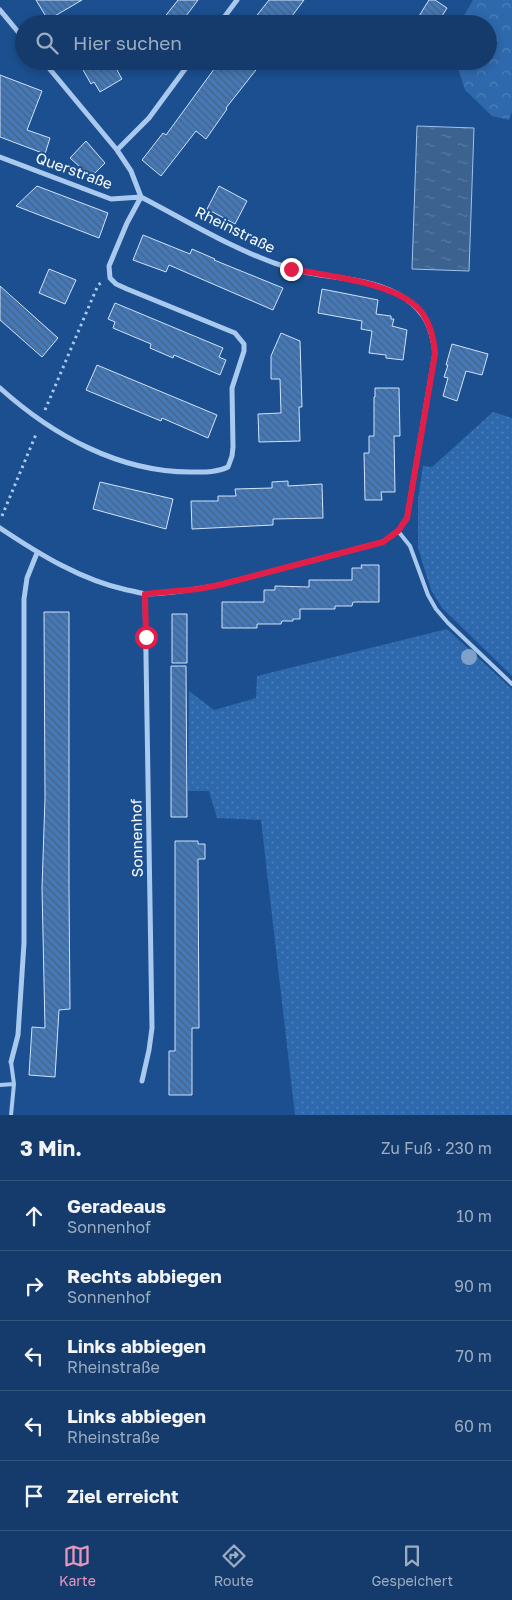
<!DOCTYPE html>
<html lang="de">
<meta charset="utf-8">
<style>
body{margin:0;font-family:"Golos Text",sans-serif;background:#214673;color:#f1f3f6}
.stop{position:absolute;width:15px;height:15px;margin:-11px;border:4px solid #e11d48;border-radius:50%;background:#fff}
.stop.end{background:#e11d48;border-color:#fff;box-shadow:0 1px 5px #0008}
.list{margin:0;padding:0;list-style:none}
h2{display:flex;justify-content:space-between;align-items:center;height:65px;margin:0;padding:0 20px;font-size:21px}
h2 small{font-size:16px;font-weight:400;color:#9dadc1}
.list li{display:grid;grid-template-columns:32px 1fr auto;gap:15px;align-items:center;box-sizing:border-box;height:70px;padding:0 20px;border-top:1px solid #33557e}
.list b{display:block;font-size:19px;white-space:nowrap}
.list p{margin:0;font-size:16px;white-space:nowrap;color:#9dadc1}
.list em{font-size:16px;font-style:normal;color:#9dadc1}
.icon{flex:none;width:28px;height:28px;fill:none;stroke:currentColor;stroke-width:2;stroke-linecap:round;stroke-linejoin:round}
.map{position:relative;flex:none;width:512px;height:1115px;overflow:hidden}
.search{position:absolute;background:#143b6b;box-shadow:0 2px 8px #0003;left:15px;right:15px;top:15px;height:55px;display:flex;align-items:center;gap:12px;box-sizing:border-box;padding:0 18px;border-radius:28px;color:#9dadc1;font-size:19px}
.sheet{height:415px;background:#143b6b}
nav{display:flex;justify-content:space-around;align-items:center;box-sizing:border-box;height:70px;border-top:1px solid #33557e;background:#143b6b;font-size:14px;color:#9dadc1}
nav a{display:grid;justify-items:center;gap:2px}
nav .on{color:#e797bd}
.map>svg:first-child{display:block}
.green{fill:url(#green-dots)}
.forest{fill:url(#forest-crowns)}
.water{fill:url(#water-ripples);stroke:#9cc4f0}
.building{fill:url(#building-back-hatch);stroke:#cfe3fa}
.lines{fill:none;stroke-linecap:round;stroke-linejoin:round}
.path{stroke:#a9c9ee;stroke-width:3;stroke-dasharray:2.5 4;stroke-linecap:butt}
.service{stroke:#a9c9ee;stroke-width:4}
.minor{stroke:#a9c9ee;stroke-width:5}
.tree{fill:#7ea0ca}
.route{stroke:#e11d48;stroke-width:6}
.labels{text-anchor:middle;stroke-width:4;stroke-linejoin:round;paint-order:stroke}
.street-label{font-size:15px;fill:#fff;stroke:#1b4f8f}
</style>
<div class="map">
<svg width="512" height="1115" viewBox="0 0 512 1115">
<defs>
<pattern id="green-dots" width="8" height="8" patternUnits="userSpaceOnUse" patternTransform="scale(1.25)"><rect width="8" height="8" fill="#2e69ad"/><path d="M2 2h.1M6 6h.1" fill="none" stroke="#4d80b9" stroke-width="1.8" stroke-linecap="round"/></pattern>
<pattern id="forest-crowns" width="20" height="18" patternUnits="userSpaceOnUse" patternTransform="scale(1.25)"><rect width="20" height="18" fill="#2e69ad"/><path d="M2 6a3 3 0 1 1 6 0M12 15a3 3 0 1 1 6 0" fill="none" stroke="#4d80b9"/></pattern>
<pattern id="water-ripples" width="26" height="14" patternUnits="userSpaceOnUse" patternTransform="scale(1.25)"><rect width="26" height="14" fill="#3c6290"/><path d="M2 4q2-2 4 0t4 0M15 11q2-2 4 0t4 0" fill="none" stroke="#597aa1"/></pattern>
<pattern id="building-back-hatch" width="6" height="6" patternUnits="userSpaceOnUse" patternTransform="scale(1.25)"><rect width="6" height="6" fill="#4478b7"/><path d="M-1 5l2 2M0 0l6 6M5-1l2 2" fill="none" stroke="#486282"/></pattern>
</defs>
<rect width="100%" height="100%" fill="#1b4f8f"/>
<path class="green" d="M493,412L512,418V676L442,608L431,590L418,548V499L423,466L432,467Z
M447,629L512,689V1115H295L261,820L217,818L209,791H188L189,691L214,710L256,698L257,676Z"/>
<path class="forest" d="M473,0H512V112L509,120L512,124L509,120L492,116L465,90L456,61H488V24H459Z"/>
<path class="water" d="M417,126L474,128L469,271L412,269Z"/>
<path class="building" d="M36,0H82L48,20Z
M178,0H198L180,24H159Z
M269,0H304L286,24H250Z
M429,0H435L447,8L437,24H431L419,16Z
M78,61H112L122,79L100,92L94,82L91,84Z
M220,61H263L226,108L227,109L206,139L196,131L161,176L142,160L163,133L166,135Z
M0,75L42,91L27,130L50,138L45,154L0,137Z
M86,141L105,163L91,177L70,158Z
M37,186L108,213L99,238L16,206Z
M219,186L247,201L235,224L207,209Z
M143,235L190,254L192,249L215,259L214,260L283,288L273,310L169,265L166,272L133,260Z
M49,269L76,280L65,304L39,293Z
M0,286L58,338L42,357L0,320Z
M322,289L378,300L376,314L391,316V319H394L392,326L407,330L403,360L386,358V355L369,353L372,331L361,329L362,321L318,313Z
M115,303L223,348L219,357L226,360L220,375L174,355L173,358L150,348L151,344L113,328L115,322L108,319Z
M281,333L300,341L302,407H299L300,441L259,442L258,414L281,413L280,379H271V356Z
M452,344L488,354L482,375L466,371L457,401L443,396L448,378L444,377L448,365H446Z
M97,365L217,415L208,438L162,418L161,421L86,390Z
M375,388H399L400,436H394L395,492H381L382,500H365L364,453H369V436H374V397H375Z
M288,481V486L322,484L323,518L273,519V525L192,529L191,501H218V496H236L235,489L272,488V482Z
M100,482L173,499L166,529L93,509Z
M361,565H379V602H353L352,606H335V609H300V619H293V621H282L281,624H257V628H222V602H264V590H275V586L309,587V580H352V568H362Z
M44,612H69V887L70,1009L59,1010L55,1077L29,1075L32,1027L45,1028L42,888L45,798Z
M172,614H187V663H172Z
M171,666H186L187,817H171Z
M175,841H198V844H205V859H198L199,1028H192V1095H169V1051H175Z"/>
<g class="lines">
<path class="path" d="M45,410L98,285L101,283
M2,516L37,432"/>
<path class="service" d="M398,531L410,546L428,595L436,609L448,623L512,684
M0,1085L14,1084
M11,1115L14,1084L11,1062"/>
<path class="minor" d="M0,10L24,39
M219,24L237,0
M117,150L149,118L191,61
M0,157L111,199L141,197
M0,388C52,435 119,472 190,472C203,472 216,473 228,467L232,456L233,447L232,388L244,351V344L235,333L127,289L116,284L110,278L109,266L127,223L141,197
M0,528C39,554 81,580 127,590C133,591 140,593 146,594C170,594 196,589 219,585L383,542L398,531L407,518L435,353C432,329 426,313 406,299C372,275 326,280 289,268C237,252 189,222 141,197L131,171L117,150L43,61
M11,1062L18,1035L24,943V599L27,578L37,553
M142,1081L149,1050L152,1028L145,594"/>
</g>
<circle class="tree" cx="469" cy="657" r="8"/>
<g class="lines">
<path class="route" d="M146,637L145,594L198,589L219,585L383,542L398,531L407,518L435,354C434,339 431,326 423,314C401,282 326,276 291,269"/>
</g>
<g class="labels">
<g class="street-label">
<text transform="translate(74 171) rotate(20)" y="5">Querstraße</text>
<text transform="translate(235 230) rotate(26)" y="5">Rheinstraße</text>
<text transform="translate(137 838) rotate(-91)" y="5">Sonnenhof</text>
</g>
</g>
</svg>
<div class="stop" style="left:146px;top:637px"></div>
<div class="stop end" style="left:291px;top:269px"></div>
<div class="search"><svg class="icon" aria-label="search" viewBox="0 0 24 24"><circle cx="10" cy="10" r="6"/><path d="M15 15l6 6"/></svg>Hier suchen</div>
</div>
<section class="sheet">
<h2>3 Min.<small>Zu Fuß · 230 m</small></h2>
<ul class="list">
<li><svg class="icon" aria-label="ahead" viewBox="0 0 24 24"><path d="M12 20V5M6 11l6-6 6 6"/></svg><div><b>Geradeaus</b><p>Sonnenhof</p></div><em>10 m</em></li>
<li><svg class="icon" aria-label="right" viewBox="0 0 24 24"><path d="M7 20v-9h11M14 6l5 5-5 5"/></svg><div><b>Rechts abbiegen</b><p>Sonnenhof</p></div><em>90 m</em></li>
<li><svg class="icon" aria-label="left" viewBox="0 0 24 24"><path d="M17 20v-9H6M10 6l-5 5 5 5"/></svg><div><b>Links abbiegen</b><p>Rheinstraße</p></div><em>70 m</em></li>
<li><svg class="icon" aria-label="left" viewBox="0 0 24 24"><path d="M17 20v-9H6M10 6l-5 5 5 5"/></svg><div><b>Links abbiegen</b><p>Rheinstraße</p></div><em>60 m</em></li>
<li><svg class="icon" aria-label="arrive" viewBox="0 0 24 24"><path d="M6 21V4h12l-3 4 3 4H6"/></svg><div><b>Ziel erreicht</b></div></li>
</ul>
</section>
<nav>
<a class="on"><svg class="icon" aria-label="map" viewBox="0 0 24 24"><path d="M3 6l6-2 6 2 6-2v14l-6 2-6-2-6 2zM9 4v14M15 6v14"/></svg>Karte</a>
<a><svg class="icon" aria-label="directions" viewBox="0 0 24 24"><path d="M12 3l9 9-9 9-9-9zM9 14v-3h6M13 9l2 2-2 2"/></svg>Route</a>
<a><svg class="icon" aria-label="saved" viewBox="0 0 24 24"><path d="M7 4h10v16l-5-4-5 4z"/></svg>Gespeichert</a>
</nav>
